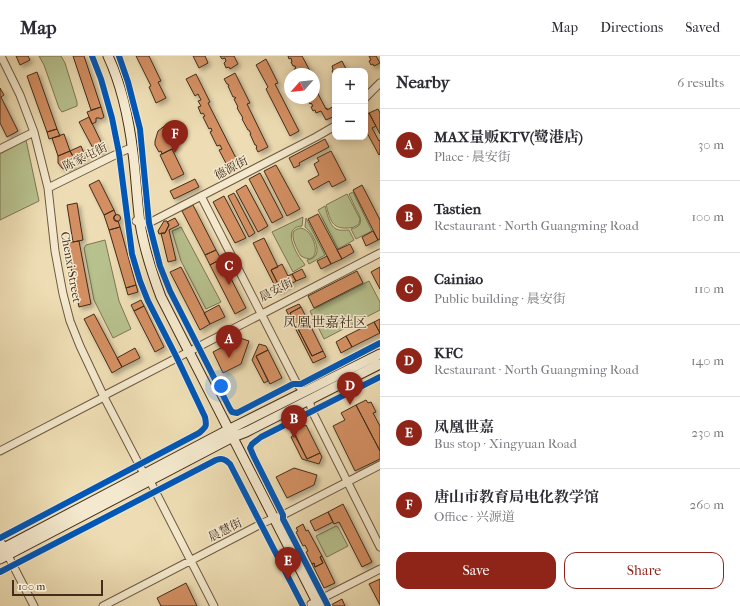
<!DOCTYPE html>
<meta charset="utf-8">
<style>
body{margin:0;font-family:"IM FELL French Canon","Noto Serif SC",serif;background:#f7f7f7;color:#2b2b33}
.controls{position:absolute;right:12px;top:12px;display:grid;overflow:hidden;border-radius:8px;box-shadow:0 2px 10px #0003}
.controls button{width:36px;height:36px;display:grid;place-items:center;padding:0;border:0;border-bottom:1px solid #e1e1e2;background:#fff;color:#2b2b33;font:20px sans-serif}
.compass{position:absolute;left:284px;top:12px;width:36px;height:36px;border-radius:50%;background:#fff;box-shadow:0 2px 10px #0003;rotate:243deg}
.scale{position:absolute;left:12px;bottom:10px;width:91px;box-sizing:border-box;padding-left:4px;border:2px solid #422d1a;border-top:0;font-size:11px;line-height:14px;white-space:nowrap;color:#422d1a;-webkit-text-stroke:3px #f4e9ce;paint-order:stroke}
.you{position:absolute;left:221px;top:330px;width:14px;height:14px;margin:-10px;border:3px solid #fff;border-radius:50%;background:#1a73e8;box-shadow:0 0 0 6px #1a73e833}
.badge{display:grid;place-items:center;width:26px;height:26px;border-radius:50%;background:#8f2418;color:#fff;font-size:13px;font-weight:700}
.pin{position:absolute;translate:-50% -33px;filter:drop-shadow(0 1px 2px #0008)}
.pin::after{content:'';position:absolute;top:21px;width:14px;height:12px;background:inherit;clip-path:polygon(0 0,100% 0,50% 100%)}
.list{margin:0;padding:0;list-style:none}
h2{display:flex;justify-content:space-between;align-items:center;height:52px;margin:0;padding:0 16px;font-size:17px}
h2 small{font-size:13px;font-weight:400;color:#7c7c81}
.list li{display:grid;grid-template-columns:26px 1fr auto;gap:12px;align-items:center;box-sizing:border-box;height:72px;padding:0 16px;border-top:1px solid #e1e1e2}
.list b{display:block;font-size:15px;white-space:nowrap}
.list p{margin:0;font-size:13px;white-space:nowrap;color:#7c7c81}
.list em{font-size:13px;font-style:normal;color:#7c7c81}
.actions{display:flex;gap:8px;padding:12px 16px}
.actions a{flex:1;padding:9px 0;border:1px solid #8f2418;border-radius:12px;text-align:center;font-size:14px;color:#8f2418}
.actions .main{background:#8f2418;color:#fff}
.map{position:relative;flex:none;width:380px;height:550px;overflow:hidden}
header{display:flex;align-items:center;gap:24px;box-sizing:border-box;height:56px;padding:0 20px;background:#fff;border-bottom:1px solid #e1e1e2}
header strong{font-size:19px}
nav{display:flex;gap:22px;margin-inline-start:auto;font-size:14px}
main{display:flex}
aside{flex:1;background:#fff}
.map>svg:first-child{display:block}
.green{fill:#b7c18e;stroke:#7c7754}
.building{fill:#d38f62;stroke:#422d1a;filter:url(#shadow)}
.lines{fill:none;stroke-linecap:round;stroke-linejoin:round}
.street-casing{stroke:#6d5940;stroke-width:9}
.secondary-casing{stroke:#422d1a;stroke-width:11}
.street{stroke:#f4e9ce;stroke-width:7}
.secondary{stroke:#f4e9ce;stroke-width:9}
.cycleway-casing{stroke:#f4e9ce;stroke-width:8}
.cycleway{stroke:#0057b8;stroke-width:6}
.labels{text-anchor:middle;stroke-width:3;stroke-linejoin:round;paint-order:stroke}
.street-label{font-size:12px;fill:#422d1a;stroke:#f4e9ce}
.quarter-label{font-size:14px;fill:#422d1a;stroke:#f4e9ce}
</style>
<header>
<strong>Map</strong>
<nav><a>Map</a><a>Directions</a><a>Saved</a></nav>
</header>
<main>
<div class="map">
<svg width="380" height="550" viewBox="0 0 380 550">
<defs>
<filter id="shadow"><feDropShadow dx="3" dy="3" stdDeviation="2" flood-color="#0004"/></filter>
</defs>
<rect width="100%" height="100%" fill="#eeddb4"/>
<filter id="stains"><feTurbulence type="fractalNoise" baseFrequency=".005" numOctaves="4"/><feColorMatrix values="0 0 0 0 .2 0 0 0 0 .09 0 0 0 0 .02 0 0 0 .5 -.17"/></filter>
<radialGradient id="worn" r=".72"><stop offset=".6" stop-color="#630" stop-opacity="0"/><stop offset="1" stop-color="#630" stop-opacity=".3"/></radialGradient>
<path class="green" d="M39,0H61L65,7L77,46V50L62,56L59,52L44,9Z
M26,84L39,145L0,164V98Z
M353,136L372,175L356,183L351,173C365,170 361,162 356,153C354,148 351,143 349,138Z
M347,138L360,163L359,168C355,171 352,172 347,172C331,173 330,162 326,149Z
M325,150C327,157 329,169 336,173C340,175 345,174 349,174L354,184L338,193L318,154Z
M303,161L302,170C285,171 292,189 298,199C300,203 303,205 305,209L293,216L272,176Z
M306,162L325,199L309,208L307,204C326,202 314,178 305,171Z
M181,171L221,246L206,253L181,205L172,175Z
M300,172C316,173 324,213 301,200C298,195 290,181 294,175C296,173 298,173 300,172Z
M105,184L119,245L131,273L113,282L94,244L84,192L86,189Z
M369,225L380,246V254L324,283L310,255Z
M336,470L338,471L348,490L327,501L326,500L316,480Z"/>
<path class="building" d="M16,0H28L30,4L20,9Z
M73,0H84L101,51L91,54Z
M136,0H149L161,25L158,26L166,42L156,47L149,31L151,30Z
M193,0H205L208,7L199,12Z
M220,0H234L238,8L230,13L229,11L226,12L224,7L226,5L225,2L222,3Z
M288,0H302L310,15L307,16L308,18H299L298,16L296,17L294,13H296L295,10H293L291,6H292L291,2L289,3Z
M369,0H376L380,7L374,10L373,8L371,9L369,5L371,4Z
M266,3L278,27L275,28L299,75L290,80L266,33L268,31L256,9Z
M342,5L347,15H335L334,19L332,15L333,14L332,10Z
M37,16L57,73L47,76L27,20Z
M235,17L250,47L247,48L268,91L258,96L256,92L257,91L256,89H255L250,78H251L249,74H248L242,63L243,62L237,52L238,51L234,43L236,42L235,41H233L228,30H229L228,28H227L224,23Z
M196,18L210,46L208,47L238,106L228,111L219,94L222,93L220,89L217,90L210,76L212,75L211,72L209,73L203,61L205,60L203,57L201,58L198,51L201,50L198,45L201,44L198,38L195,40L186,23Z
M314,30L326,53L327,52V54L334,50L335,52V60L326,64L321,55L316,57L315,54L313,55L311,51L313,50L311,47L310,48L307,44L309,43V42H314Z
M0,32L4,39L1,41L18,75L7,81L0,67Z
M101,51L104,61L101,63L99,62H96V66L92,68L87,56Z
M378,53L380,57V78L369,57Z
M369,57L376,70L372,72L379,85L380,84V98L379,99L366,75H365V59Z
M89,61L105,94L96,98L79,66Z
M167,68L178,90L162,98L161,95L159,96L155,89V85L158,75Z
M57,73L60,80L49,83L47,76Z
M64,78L70,95L58,100L52,82Z
M325,83L329,91L299,107L300,109L294,112L289,102Z
M81,90L86,102L76,106L70,95Z
M172,93L184,118L172,124L160,99Z
M70,95L76,106L71,112L64,113L62,112L58,107V100Z
M331,95L346,124L332,131L329,125L313,134L308,125L319,119L314,108L319,105L317,102Z
M276,109L300,153L287,160L264,115Z
M260,117L283,161L272,167L249,123Z
M195,123L199,131L174,143L170,135Z
M99,124L114,154L104,159L89,129Z
M246,129L268,170L258,176L236,135Z
M362,129L380,164V183L378,184L353,134Z
M234,137L255,177L249,181L228,140Z
M224,140L246,182L235,187L213,146Z
M77,147L83,184L73,186L67,149Z
M193,149L216,194L205,199L182,155Z
M114,154L116,159L114,161V162L116,165H118L120,171L109,174L104,159Z
M318,158L342,203L331,208L308,163Z
M113.5 162a3.5 3.5 0 1 1 7 0a3.5 3.5 0 1 1-7 0Z
M175,162L179,169L169,174L176,204L168,206L161,177H165L169,169L167,166Z
M164,165H167L169,169L165,177L159,178L158,175Z
M120,171L136,229L126,232L109,174Z
M373,175L378,184L366,190L362,181Z
M264,182L278,211L271,214L280,232L283,233L278,236L253,187Z
M79,185L91,248L79,251L66,187Z
M350,188L354,196L342,203L337,194Z
M216,194L221,203L210,209L205,199Z
M327,200L331,208L321,213L317,205Z
M221,203L246,252L235,258L210,209Z
M282,208L288,220L292,218L296,225L283,233L280,232L271,214Z
M181,211L210,268L200,274L170,216Z
M380,211V233L371,216Z
M302,213L306,221L296,225L292,218Z
M357,215L363,227L314,252L308,240Z
M136,229L138,236L128,239L126,232Z
M141,244L144,250L134,255L131,249Z
M299,248L301,251L290,257L312,300L323,295L326,301L313,307L286,254Z
M219,249L225,261L210,268L204,257Z
M144,250L164,291L155,296L134,255Z
M301,251L323,295L312,300L290,257Z
M94,258L122,311L112,317L84,263Z
M380,263V277L374,266Z
M374,266L380,277L352,291L346,280Z
M346,280L352,291L341,297L336,286Z
M240,282L249,285L241,308L223,317L213,296Z
M259,288L266,290L268,294L256,300L268,325L264,327L252,304Z
M135,292L140,302L122,311L117,302Z
M268,294L282,322L270,328L256,300Z
M366,344L368,347L371,346L376,356L373,357L380,370V395L356,349Z
M356,349L380,395V403L355,415L333,370L345,364L341,357Z
M306,369L320,397L307,403L293,376Z
M295,378L307,403L320,397L322,401L319,408L302,403L291,381Z
M294,412L317,419L314,429L287,442L276,421Z
M343,448L372,506L362,511L339,466L334,468L328,456Z
M328,456L333,466L315,475L310,465Z
M303,468L306,475L308,474L322,500L320,501L323,507L315,511L314,507L312,508L306,496L308,495L305,489L303,490L296,476L298,475L296,472Z
M322,500L335,527L324,532L312,508L314,507L315,511L323,507L320,501Z
M380,523V549L369,528Z
M186,527L197,550H161L157,542Z
M342,543L345,550H332L331,549Z"/>
<g class="lines">
<defs>
<path id="street" d="M1,0L20,39L34,76L48,132L55,195L63,238L70,265L80,290L104,341L144,418
M365,42L380,27
M0,93L34,76
M48,132L119,97L128,93L133,96
M201,140L297,328L304,336
M136,165L140,167H149L316,81L335,70
M309,344L312,355L380,491
M0,395L104,341L107,338L380,197
M150,425L214,550
M0,484L34,550
M311,548L380,513
M103,550L261,468L274,462L283,459L380,409"/>
<path id="secondary" d="M108,0C122,30 129,64 133,97C136,120 137,144 140,167C144,193 152,217 161,241L319,550
M0,494L224,376L380,298
M0,503L233,381L246,376L380,308"/>
</defs>
<use href="#street" class="street-casing"/>
<use href="#secondary" class="secondary-casing"/>
<use href="#street" class="street"/>
<use href="#secondary" class="secondary"/>
<defs>
<path id="cycleway" d="M119,0L128,26L140,73L149,167L160,210L170,235L230,353L232,356L237,357L293,328H301L380,287
M0,482L199,377C206,371 207,371 205,361L177,302L148,245L140,225L132,198L119,97L112,62L101,23L92,0
M0,516L216,404C222,402 225,403 230,408L303,550
M328,550L283,463V459L254,401L250,392L252,388L261,381L380,321"/>
</defs>
<use href="#cycleway" class="cycleway-casing"/>
<use href="#cycleway" class="cycleway"/>
</g>
<g class="labels">
<g class="street-label">
<text transform="translate(85 101) rotate(-26)" y="4">陈家屯街</text>
<text transform="translate(231 112) rotate(-28)" y="4">德源街</text>
<text transform="translate(71 211) rotate(80)" y="4">Chenxi Street</text>
<text transform="translate(276 234) rotate(-27)" y="4">晨安街</text>
<text transform="translate(225 474) rotate(-27)" y="4">晨慧街</text>
</g>
<g class="quarter-label">
<text x="325" y="271">凤凰世嘉社区</text>
</g>
</g>
<rect width="100%" height="100%" filter="url(#stains)"/>
<rect width="100%" height="100%" fill="url(#worn)"/>
</svg>
<div class="controls">
<button>+</button>
<button>−</button>
</div>
<svg class="compass" viewBox="-18 -18 36 36"><path d="M0-13l5 13h-10z" fill="#e53935"/><path d="M0 13l5-13h-10z" fill="#7c7c81"/></svg>
<div class="scale">100 m</div>
<div class="you"></div>
<div class="pin badge" style="left:229px;top:302px">A</div>
<div class="pin badge" style="left:294px;top:382px">B</div>
<div class="pin badge" style="left:229px;top:229px">C</div>
<div class="pin badge" style="left:350px;top:349px">D</div>
<div class="pin badge" style="left:288px;top:524px">E</div>
<div class="pin badge" style="left:175px;top:97px">F</div>
</div>
<aside>
<h2>Nearby<small>6 results</small></h2>
<ul class="list">
<li><span class="badge">A</span><div><b>MAX量贩KTV(鹭港店)</b><p>Place · 晨安街</p></div><em>30 m</em></li>
<li><span class="badge">B</span><div><b>Tastien</b><p>Restaurant · North Guangming Road</p></div><em>100 m</em></li>
<li><span class="badge">C</span><div><b>Cainiao</b><p>Public building · 晨安街</p></div><em>110 m</em></li>
<li><span class="badge">D</span><div><b>KFC</b><p>Restaurant · North Guangming Road</p></div><em>140 m</em></li>
<li><span class="badge">E</span><div><b>凤凰世嘉</b><p>Bus stop · Xingyuan Road</p></div><em>230 m</em></li>
<li><span class="badge">F</span><div><b>唐山市教育局电化教学馆</b><p>Office · 兴源道</p></div><em>260 m</em></li>
</ul>
<div class="actions"><a class="main">Save</a><a>Share</a></div>
</aside>
</main>
